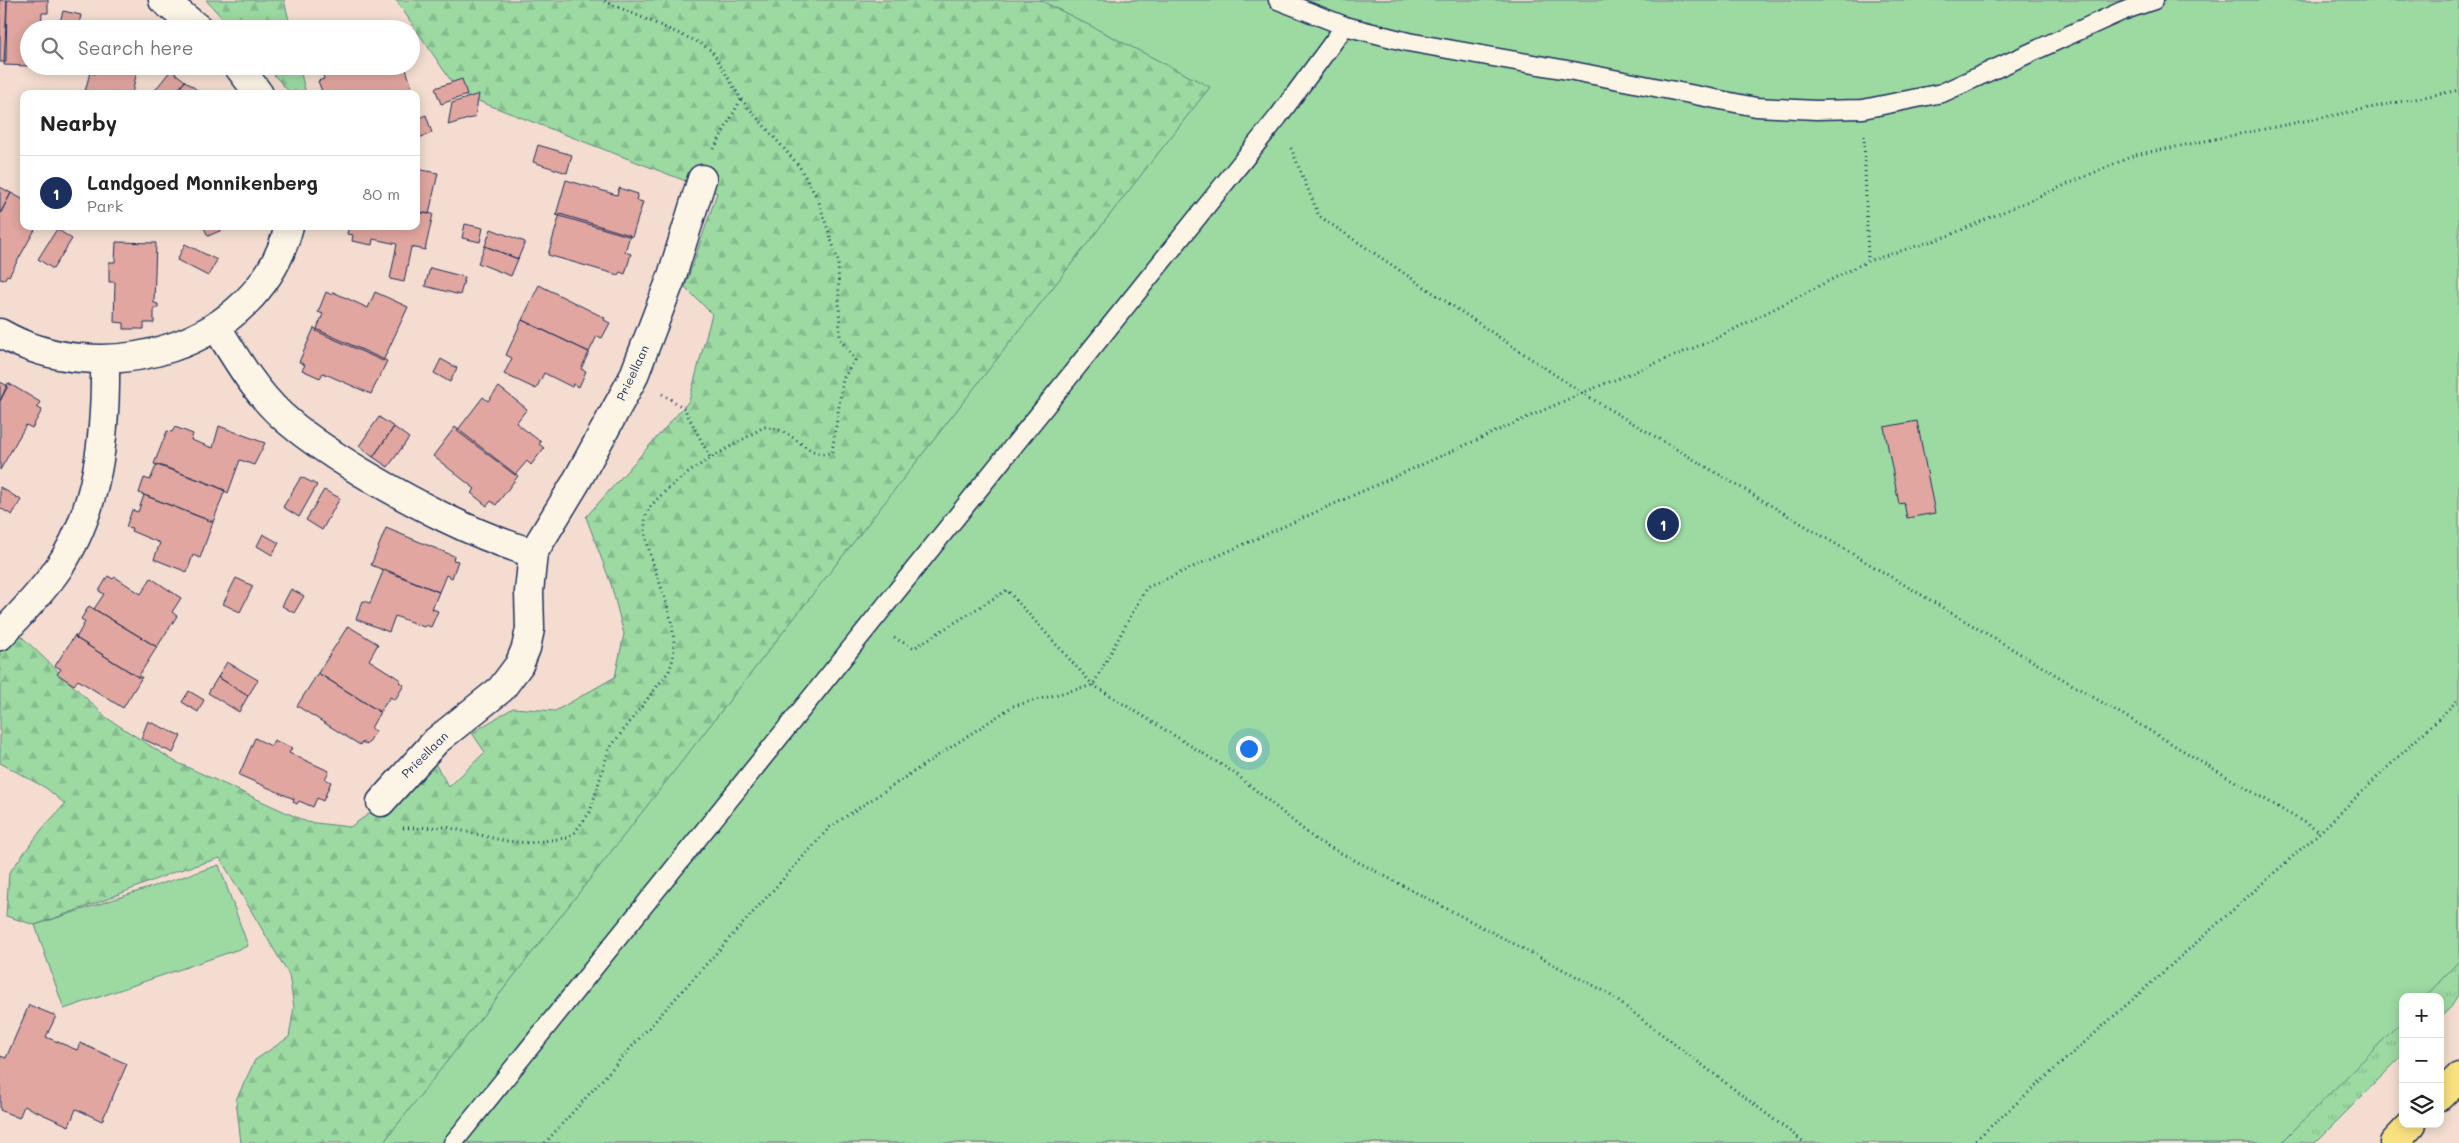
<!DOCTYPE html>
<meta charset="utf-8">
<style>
body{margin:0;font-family:Mali,sans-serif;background:#f6f6f6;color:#222}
.controls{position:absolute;right:15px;bottom:15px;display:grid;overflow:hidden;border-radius:10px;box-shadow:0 2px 12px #0003}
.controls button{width:45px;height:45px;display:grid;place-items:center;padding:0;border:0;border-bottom:1px solid #e0e0e0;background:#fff;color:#222;font:25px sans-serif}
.you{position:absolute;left:1248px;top:748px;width:18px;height:18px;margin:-12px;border:4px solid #fff;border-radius:50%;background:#1a73e8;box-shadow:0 0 0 8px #1a73e833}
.badge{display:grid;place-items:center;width:32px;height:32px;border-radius:50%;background:#1b2f5e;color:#fff;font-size:16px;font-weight:700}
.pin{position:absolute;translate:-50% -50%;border:2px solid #fff;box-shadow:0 1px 5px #0006}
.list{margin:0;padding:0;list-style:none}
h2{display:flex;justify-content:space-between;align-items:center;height:65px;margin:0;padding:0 20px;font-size:21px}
h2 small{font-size:16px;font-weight:400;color:#767676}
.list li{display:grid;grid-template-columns:32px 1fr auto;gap:15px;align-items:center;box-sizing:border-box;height:75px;padding:0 20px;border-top:1px solid #e0e0e0}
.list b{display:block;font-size:19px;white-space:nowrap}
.list p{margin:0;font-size:16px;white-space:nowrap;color:#767676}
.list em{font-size:16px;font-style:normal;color:#767676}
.icon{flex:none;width:28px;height:28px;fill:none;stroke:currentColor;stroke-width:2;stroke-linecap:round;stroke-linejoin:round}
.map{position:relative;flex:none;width:2459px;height:1143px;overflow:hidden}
.search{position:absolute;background:#fff;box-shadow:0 2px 12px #0003;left:20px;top:20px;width:400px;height:55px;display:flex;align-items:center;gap:12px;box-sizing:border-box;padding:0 18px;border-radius:28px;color:#767676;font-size:19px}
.panel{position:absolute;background:#fff;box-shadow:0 2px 12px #0003;left:20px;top:90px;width:400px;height:140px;border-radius:10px}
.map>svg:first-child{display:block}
.grass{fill:url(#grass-tufts);stroke:#5c8480}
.forest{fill:url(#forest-firs);stroke:#5c8480}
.park{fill:#9cdaa2;stroke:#5c8480}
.building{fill:#e0a69f;stroke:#1b2f5e}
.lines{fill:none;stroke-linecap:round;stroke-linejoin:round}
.service-casing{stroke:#1b2f5e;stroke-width:21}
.minor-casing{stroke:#1b2f5e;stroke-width:31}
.motorway-casing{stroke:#1b2f5e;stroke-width:31}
.path{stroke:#1b2f5e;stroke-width:3;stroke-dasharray:1 4;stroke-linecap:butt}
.service{stroke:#fcf5e5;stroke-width:18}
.minor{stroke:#fcf5e5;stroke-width:28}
.motorway{stroke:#f9e181;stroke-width:28}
.labels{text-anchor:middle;stroke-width:4;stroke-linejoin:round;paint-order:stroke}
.street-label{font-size:12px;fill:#1b2f5e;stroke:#fcf5e5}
</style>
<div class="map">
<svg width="2459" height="1143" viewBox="0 0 2459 1143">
<defs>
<pattern id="grass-tufts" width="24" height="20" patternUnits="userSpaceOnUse" patternTransform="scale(1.25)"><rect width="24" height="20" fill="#9cdaa2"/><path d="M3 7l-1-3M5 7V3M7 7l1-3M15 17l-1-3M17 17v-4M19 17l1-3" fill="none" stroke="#86bb8e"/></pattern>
<pattern id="forest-firs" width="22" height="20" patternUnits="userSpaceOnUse" patternTransform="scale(1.25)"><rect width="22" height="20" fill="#9cdaa2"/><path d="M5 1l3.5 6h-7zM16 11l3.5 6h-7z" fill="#86bb8e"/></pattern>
</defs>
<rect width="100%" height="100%" fill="#f4ddd0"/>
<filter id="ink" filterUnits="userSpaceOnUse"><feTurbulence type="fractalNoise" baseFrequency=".02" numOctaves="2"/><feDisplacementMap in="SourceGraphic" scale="10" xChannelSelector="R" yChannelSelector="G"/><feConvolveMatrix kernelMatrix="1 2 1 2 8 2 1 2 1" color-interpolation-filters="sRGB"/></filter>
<g filter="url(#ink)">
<path class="grass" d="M2459,894V992L2452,1006L2440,1018V997H2403V1055L2315,1143H2221Z"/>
<path class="forest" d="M206,0H284L291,29H232Z
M396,0H2459L2221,1143H241L236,1100L255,1060L289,1037L294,1007L289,975L220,858L174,872L102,901L35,925L6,916L9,873L42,829L65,804L46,788L0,763V624L22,637L107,718L174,761L307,822L350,827L379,807L406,797L434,762L449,787L485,752L472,733L513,708L555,711L615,677L624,634L611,584L586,517L689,401L712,314L685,287L717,193L460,94Z
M266,66H299L306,94H291Z"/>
<path class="park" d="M1040,0H2459V961L2425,997H2403V1020L2281,1143H383L1210,87Z
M219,865L248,946L64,1009L35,925Z"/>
<path class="building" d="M0,0H7L6,62H0Z
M7,0H48V13H42L41,29H29V66L4,65Z
M63,11L81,15L78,29H58Z
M97,66H138L132,94L85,92L90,72L95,74Z
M331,66H405L414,94H323L318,81L324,79L321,69Z
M171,70L185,81L175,94H152Z
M462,79L467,95L441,104L435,88Z
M185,81L200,92L198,94H175Z
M479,94L475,117L448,125L452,103Z
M426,115L432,133L416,139V119Z
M538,145L572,155L567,173L533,162Z
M416,169L438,173L429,214L416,212Z
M566,180L617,195L619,188L638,194L636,200L643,202L632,237L556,215Z
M0,187L11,193L0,214Z
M11,193L24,200V226H37L9,276L7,275L4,280L0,279V214Z
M416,212L433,214L425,250L411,247L404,282L390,279L397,244L373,239L372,245L352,241L353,235L347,234L349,226H416Z
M560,214L630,235L625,252L631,254L625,274L620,272L618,275L548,255Z
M465,224L483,228L480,242L462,238Z
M203,226H231L208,236Z
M57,229L72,239L53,269L38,259Z
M491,229L525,242L518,259L485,246Z
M116,242L156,243L154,303L158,304V308H154V323H144V329H124V323L114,322L115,282H109V262H115Z
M185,244L217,260L208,276L177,260Z
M485,246L518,259L511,276L478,263Z
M430,268L465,277L460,295L425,286Z
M539,285L605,318L604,320L610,323L602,338L597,336L589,352L522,320Z
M326,292L332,295L333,292L368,308L375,292L408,307L383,361L316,331L323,314L318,312Z
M522,320L589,352L581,369L586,371L579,387L573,384L572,387L544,373L536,389L504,374L512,358L506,355Z
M314,328L387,361L371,394L323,373L320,378L302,370L305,365L299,362Z
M441,359L457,368L450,382L434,373Z
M0,382L8,386L0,401Z
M8,383L40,402L37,407L42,410L32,428L26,425L0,470V401Z
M499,387L527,409L516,423L541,442L539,444L544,448L531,465L527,461L515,475L457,431L483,397L488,401Z
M379,417L394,427L373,457L359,446Z
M1917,421L1935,513L1907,518L1904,503L1899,504L1884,427Z
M219,426L265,443L254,465L240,460L228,493L214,485L154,464L167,431L172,432L175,427L193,434L191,440L213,448Z
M394,427L409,438L388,467L373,457Z
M455,427L518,476L496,505L491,501L487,506L471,493L475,489L433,456Z
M157,464L225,490L213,522L139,493L144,478L150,480Z
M301,477L317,485L299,517L283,507Z
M0,487L21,500L12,515L0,508Z
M324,490L340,498L322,530L306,520Z
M144,495L213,522L200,558L193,555L187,572L154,559L160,543L131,531L132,528L126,527L132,510L138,512Z
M386,528L454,556L453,560L458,561L452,578L446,575L439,592L371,565Z
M263,534L279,543L272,555L257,546Z
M384,569L439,592L432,609L438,611L431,627L426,625L424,627L395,616L389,632L356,619L363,601L370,603Z
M108,576L113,579L115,577L141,594L151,578L181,598L172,612L177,616L157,647L94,609L104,594L99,591Z
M236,578L253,586L240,612L223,604Z
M291,589L304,596L294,613L282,606Z
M89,606L157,647L138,677L76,638L85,622L81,619Z
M348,626L378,644L369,660L401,680L399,682L404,685L395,700L390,697L380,712L318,673Z
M75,635L76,638L138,677H142L123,708L78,680L74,685L57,674L61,669L55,666Z
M227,662L258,680L248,696L218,677Z
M318,673L380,712L371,728L376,731L367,745L362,742L360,745L297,706Z
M218,677L248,696L239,712L208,693Z
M189,691L204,700L198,712L182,702Z
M148,721L181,736L173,753L141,738Z
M255,738L271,746L274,740L292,748L289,753L329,771L325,779L331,782L323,801L317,798L313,807L299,801L297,804L293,802L294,799L239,775Z
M29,1005L56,1016L46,1037L77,1050L80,1043L127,1064L102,1121L76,1109L69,1126L24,1106L19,1118L0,1110V1056L6,1058Z"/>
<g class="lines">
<defs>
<path id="service" d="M1278,0L1345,26L1408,42L1573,71L1756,107L1816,110L1863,109L1942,93L2122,11L2154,0
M453,1143L1278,117L1345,26"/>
<path id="minor" d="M163,0L199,29
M238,66L259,94
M216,326C235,357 254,390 281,415C305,437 333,455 361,472C415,504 473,535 533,553
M0,333C102,392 259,348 289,226
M0,636C19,616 39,595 55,573C99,513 106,433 105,361
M381,802L436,741L501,689L519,665L526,648L530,629L529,592L533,553L575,484L633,378L671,279L702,179"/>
<path id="motorway" d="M2440,1096L2459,1077
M2394,1143L2412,1124"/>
</defs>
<use href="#service" class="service-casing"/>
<use href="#minor" class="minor-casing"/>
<use href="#motorway" class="motorway-casing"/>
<path class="path" d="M1864,136L1868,261
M1291,148L1319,216L1582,393L2320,832
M714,149L741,99
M662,394L684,408L711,459
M894,638L914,648L1007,590L1093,685L1236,774L1316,840L1606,992L1805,1143
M403,828L446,827L505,841L529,843L566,838L575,832L590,812L609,749L669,671C692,618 625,537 651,506C681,471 726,450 764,427C795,427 808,462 832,452L843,379L855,360L840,338L838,261L818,199L799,166L741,99L712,51L698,42L602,0
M545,1143L830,827L1013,706L1093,685L1146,588L1582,393L1713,340L1868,261L1945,237L2135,155L2459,90
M1972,1143L2320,832L2459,699"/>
<use href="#service" class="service"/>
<use href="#minor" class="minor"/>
<use href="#motorway" class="motorway"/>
</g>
</g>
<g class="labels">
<g class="street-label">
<text transform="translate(633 373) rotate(-65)" y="4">Prieellaan</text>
<text transform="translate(425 755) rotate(-45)" y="4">Prieellaan</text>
</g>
</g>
</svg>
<div class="controls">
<button>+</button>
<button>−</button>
<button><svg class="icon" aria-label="layers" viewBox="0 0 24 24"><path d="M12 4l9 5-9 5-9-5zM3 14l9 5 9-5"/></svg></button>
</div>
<div class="you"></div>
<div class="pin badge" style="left:1663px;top:524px">1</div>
<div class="search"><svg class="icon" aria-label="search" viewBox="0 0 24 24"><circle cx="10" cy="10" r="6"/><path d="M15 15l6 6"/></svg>Search here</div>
<section class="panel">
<h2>Nearby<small></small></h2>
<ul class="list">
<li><span class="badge">1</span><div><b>Landgoed Monnikenberg</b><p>Park</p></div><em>80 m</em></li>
</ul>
</section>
</div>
